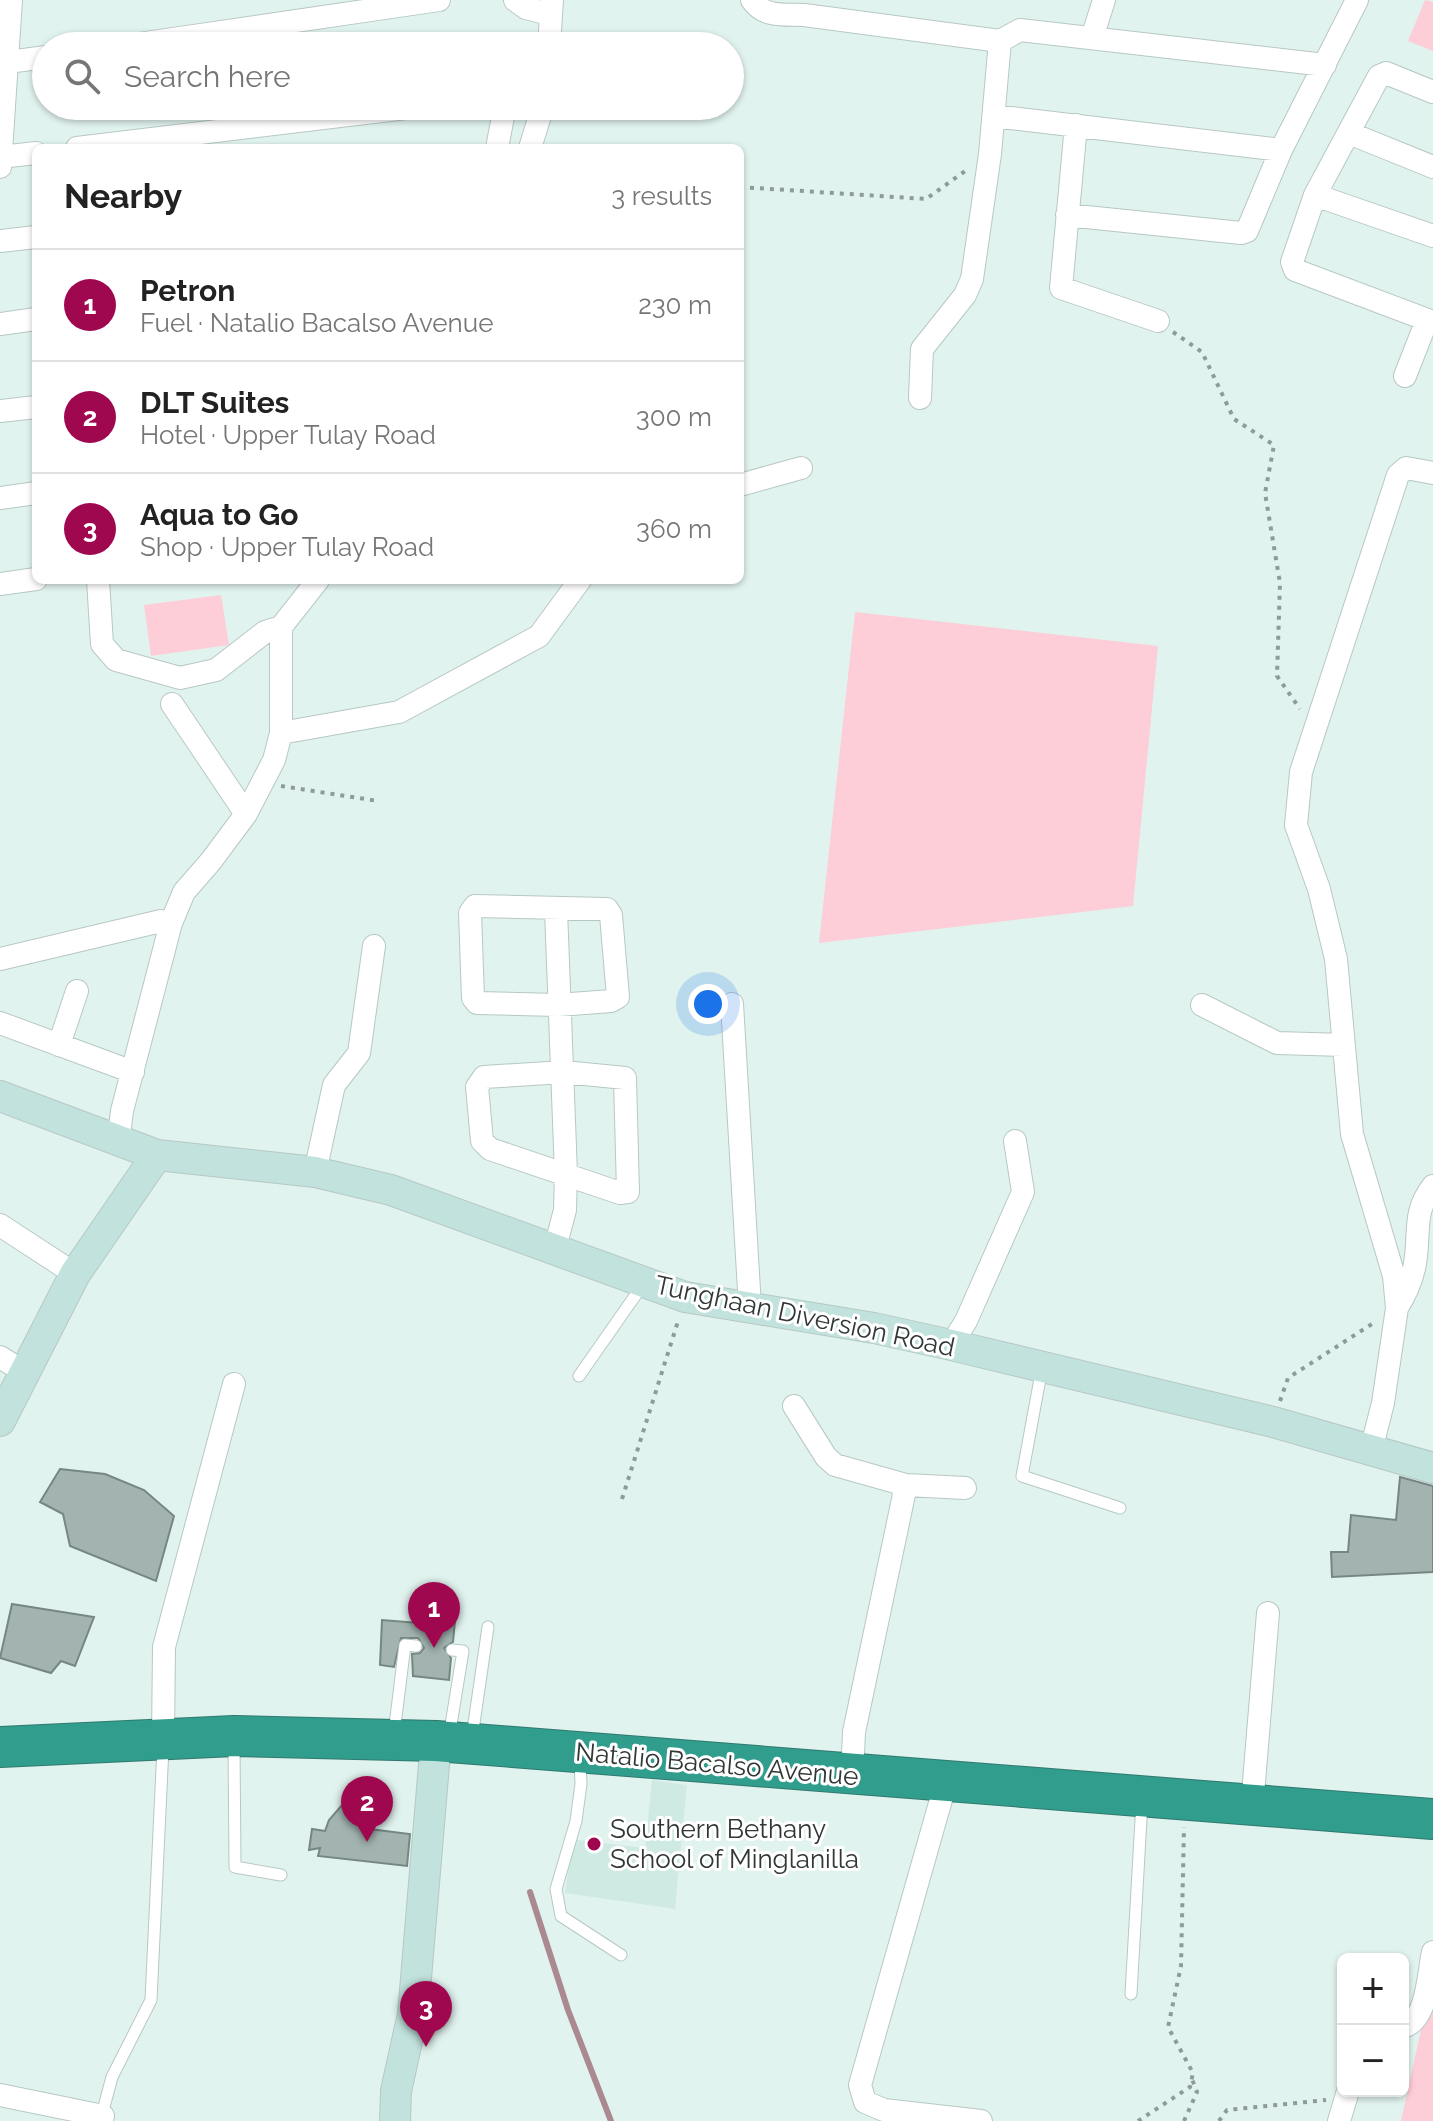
<!DOCTYPE html>
<meta charset="utf-8">
<style>
body{margin:0;font-family:Raleway,sans-serif;background:#f2f2f2;color:#222}
.controls{position:absolute;right:24px;bottom:24px;display:grid;overflow:hidden;border-radius:12px;box-shadow:0 2px 6px #0004}
.controls button{width:72px;height:72px;display:grid;place-items:center;padding:0;border:0;border-bottom:2px solid #e0e0e0;background:#fff;color:#222;font:40px sans-serif}
.you{position:absolute;left:708px;top:1004px;width:28px;height:28px;margin:-20px;border:6px solid #fff;border-radius:50%;background:#1a73e8;box-shadow:0 0 0 12px #1a73e833}
.badge{display:grid;place-items:center;width:52px;height:52px;border-radius:50%;background:#9f084f;color:#fff;font-size:26px;font-weight:700}
.pin{position:absolute;translate:-50% -66px;filter:drop-shadow(0 2px 4px #0008)}
.pin::after{content:'';position:absolute;top:42px;width:28px;height:24px;background:inherit;clip-path:polygon(0 0,100% 0,50% 100%)}
.list{margin:0;padding:0;list-style:none}
h2{display:flex;justify-content:space-between;align-items:center;height:104px;margin:0;padding:0 32px;font-size:34px}
h2 small{font-size:26px;font-weight:400;color:#767676}
.list li{display:grid;grid-template-columns:52px 1fr auto;gap:24px;align-items:center;box-sizing:border-box;height:112px;padding:0 32px;border-top:2px solid #e0e0e0}
.list b{display:block;font-size:30px;white-space:nowrap}
.list p{margin:0;font-size:26px;white-space:nowrap;color:#767676}
.list em{font-size:26px;font-style:normal;color:#767676}
.icon{flex:none;width:44px;height:44px;fill:none;stroke:currentColor;stroke-width:2;stroke-linecap:round;stroke-linejoin:round}
.map{position:relative;flex:none;width:1433px;height:2121px;overflow:hidden}
.search{position:absolute;background:#fff;box-shadow:0 2px 6px #0004;left:32px;top:32px;width:712px;height:88px;display:flex;align-items:center;gap:20px;box-sizing:border-box;padding:0 28px;border-radius:44px;color:#767676;font-size:30px}
.panel{position:absolute;background:#fff;box-shadow:0 2px 6px #0004;left:32px;top:144px;width:712px;height:440px;border-radius:12px}
.map>svg:first-child{display:block}
.built{fill:#cfe9e3}
.green{fill:#fdcdd8}
.lines{fill:none;stroke-linecap:round;stroke-linejoin:round}
.stream{stroke:#aa8991;stroke-width:6}
.building{fill:#a3b4b0;stroke:#768783;stroke-width:2}
.lane-casing{stroke:#b7c8c4;stroke-width:13}
.street-casing{stroke:#b7c8c4;stroke-width:24}
.secondary-casing{stroke:#b7c8c4;stroke-width:32}
.highway-casing{stroke:#30796f;stroke-width:42}
.path{stroke:#8e9b99;stroke-width:4;stroke-dasharray:4 6;stroke-linecap:butt}
.lane{stroke:#fff;stroke-width:11}
.street{stroke:#fff;stroke-width:22}
.secondary{stroke:#c1e2dd;stroke-width:30}
.highway{stroke:#309d8d;stroke-width:40}
.poi-dot{fill:#9f084f;stroke:#fff;stroke-width:3}
.labels{text-anchor:middle;stroke-width:6;stroke-linejoin:round;paint-order:stroke}
.street-label{font-size:26px;fill:#303736;stroke:#fff}
.poi-label{font-size:26px;fill:#303736;stroke:#fff;text-anchor:start}
</style>
<div class="map">
<svg width="1433" height="2121" viewBox="0 0 1433 2121">
<rect width="100%" height="100%" fill="#e1f3ef"/>
<path class="built" d="M652,1780L687,1785L675,1909L565,1893L569,1865L577,1840L645,1848Z"/>
<path class="green" d="M1425,0L1433,2V51L1408,41Z
M221,595L229,645L151,656L144,605Z
M855,612L1158,646L1133,906L819,943Z
M1433,1975V2121H1401Z"/>
<g class="lines">
<path class="stream" d="M530,1892L568,2010L611,2121"/>
</g>
<path class="building" d="M60,1469L105,1474L144,1490L174,1516L156,1581L70,1546L63,1514L40,1502Z
M1400,1477L1433,1486V1572L1332,1577L1331,1552H1348L1351,1515L1396,1520Z
M12,1604L94,1617L75,1666L61,1661L51,1673L0,1658Z
M419,1617L455,1621L453,1642L444,1648L451,1658L449,1680L413,1676L412,1654L420,1653L424,1648L418,1638H401L394,1667L380,1665L382,1620L419,1623Z
M342,1805L371,1807L370,1829L410,1834L407,1866L318,1856L320,1848L309,1850L312,1829L325,1831L329,1820Z"/>
<g class="lines">
<defs>
<path id="lane" d="M1042,1368L1022,1476L1120,1508
M579,1376L644,1283
M394,1733L405,1645L416,1646
M449,1737L463,1651L452,1650
M472,1737L488,1627
M234,1744L235,1867L281,1875
M580,1760L581,1784L576,1821L556,1889L561,1916L621,1955
M1131,1994L1142,1802
M101,2118L112,2077L151,2000L163,1747"/>
<path id="street" d="M515,0L526,8L549,14
M752,0C764,18 785,14 804,15L1000,41L1020,30L1325,65
M1092,38L1104,0
M125,46L439,0
M549,46L552,0
M0,63L46,57
M1433,92L1386,73L1379,76L1315,195L1292,262L1295,270L1433,322
M994,116L1281,150
M1076,125L1061,288L1158,321
M1349,133L1433,167
M77,148L423,106
M497,148L505,106
M530,148L543,106
M0,157L36,153
M0,167L11,0
M1315,195L1433,236
M1067,215L1241,233L1247,231L1281,150L1357,0
M0,241L36,237
M0,324L36,319
M1405,376L1427,320
M920,398L922,349L965,295L972,279L990,154L1000,41
M0,411L36,407
M740,485L801,468
M0,498L36,493
M98,580L102,644L116,660L180,678L216,670L265,632L281,627
M0,584L36,579
M172,704L246,814
M281,733L399,712L539,636L580,580
M475,906L607,909L611,915L618,997L611,1001L558,1005L477,1003L473,998L470,913Z
M0,959L161,921L171,923
M732,1004L750,1307
M1202,1005L1277,1043L1344,1045
M0,1023L133,1072
M59,1045L77,991
M564,1072L625,1078L628,1192L620,1193L490,1149L482,1141L477,1087L484,1077Z
M118,1143L122,1111L171,923L184,892L211,861L246,814L274,760L281,733V627L318,580
M315,1172L334,1085L359,1053L374,946
M0,1225L75,1274
M555,1248L565,1210L566,1174L556,910
M1397,1308C1433,1251 1403,1224 1433,1186
M951,1345L966,1321L1023,1192L1015,1141
M0,1357L24,1372
M794,1406L826,1457L835,1465L906,1485L965,1488
M1371,1450L1383,1403L1397,1308L1394,1276L1352,1134L1336,959L1319,889L1296,825L1301,772L1398,475L1406,468L1433,473
M163,1739L164,1647L234,1384
M852,1775L854,1732L906,1485
M946,1782L860,2085L865,2102L884,2110L981,2121
M1252,1806L1268,1613
M1403,2027C1428,2020 1428,1974 1433,1952
M0,2095L103,2116
M1339,2121L1348,2091"/>
<path id="secondary" d="M0,1096L157,1155L315,1172L391,1190L685,1297L874,1328L951,1345L1273,1422L1433,1468
M0,1421L75,1274L157,1155
M395,2121L396,2091L413,2014L436,1741"/>
<path id="highway" d="M0,1747L234,1736L436,1741L1433,1819"/>
</defs>
<use href="#lane" class="lane-casing"/>
<use href="#street" class="street-casing"/>
<use href="#secondary" class="secondary-casing"/>
<use href="#highway" class="highway-casing"/>
<path class="path" d="M740,187L926,199L968,169
M1173,332L1202,352L1234,419L1274,445L1265,493L1280,583L1277,676L1300,709
M281,786L378,801
M1280,1401L1288,1378L1375,1322
M622,1499L679,1318
M1138,2121L1190,2087L1193,2073L1168,2027L1181,1966L1184,1827
M1184,2121L1197,2092L1192,2079
M1219,2121L1227,2110L1326,2100"/>
<use href="#lane" class="lane"/>
<use href="#street" class="street"/>
<use href="#secondary" class="secondary"/>
<use href="#highway" class="highway"/>
</g>
<circle class="poi-dot" cx="594" cy="1844" r="8"/>
<g class="labels">
<g class="street-label">
<text transform="translate(805 1316) rotate(12)" y="9">Tunghaan Diversion Road</text>
<text transform="translate(717 1764) rotate(5)" y="9">Natalio Bacalso Avenue</text>
</g>
<g class="poi-label">
<text x="610" y="1838">Southern Bethany<tspan x="610" dy="30">School of Minglanilla</tspan></text>
</g>
</g>
</svg>
<div class="controls">
<button>+</button>
<button>−</button>
</div>
<div class="you"></div>
<div class="pin badge" style="left:434px;top:1648px">1</div>
<div class="pin badge" style="left:367px;top:1842px">2</div>
<div class="pin badge" style="left:426px;top:2047px">3</div>
<div class="search"><svg class="icon" aria-label="search" viewBox="0 0 24 24"><circle cx="10" cy="10" r="6"/><path d="M15 15l6 6"/></svg>Search here</div>
<section class="panel">
<h2>Nearby<small>3 results</small></h2>
<ul class="list">
<li><span class="badge">1</span><div><b>Petron</b><p>Fuel · Natalio Bacalso Avenue</p></div><em>230 m</em></li>
<li><span class="badge">2</span><div><b>DLT Suites</b><p>Hotel · Upper Tulay Road</p></div><em>300 m</em></li>
<li><span class="badge">3</span><div><b>Aqua to Go</b><p>Shop · Upper Tulay Road</p></div><em>360 m</em></li>
</ul>
</section>
</div>
